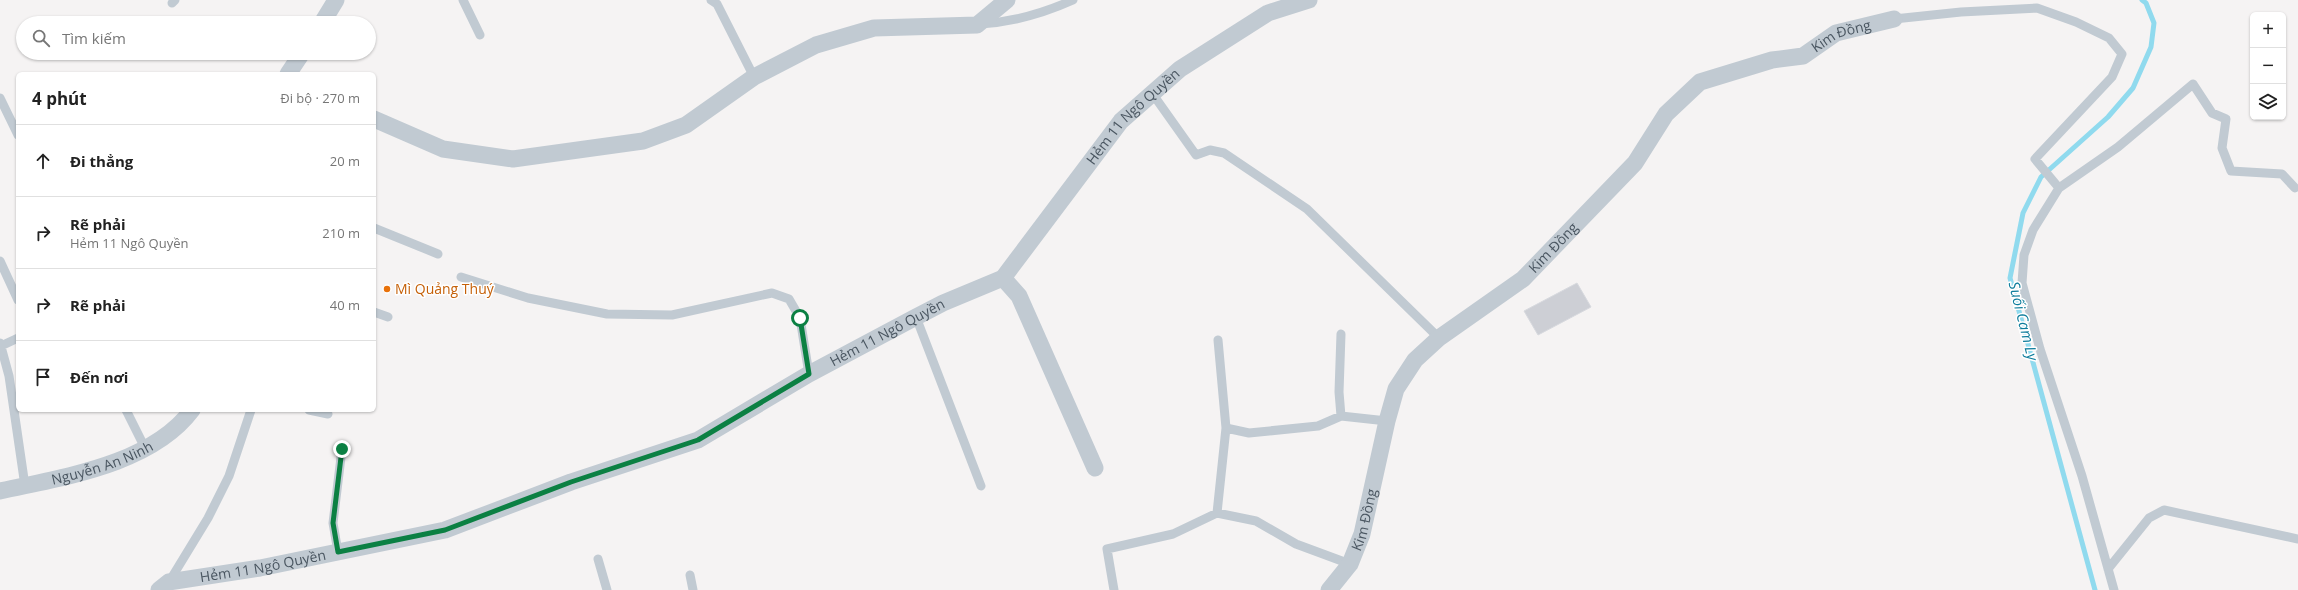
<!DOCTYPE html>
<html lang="vi">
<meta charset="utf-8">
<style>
body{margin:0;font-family:"Open Sans",sans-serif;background:#f2f2f2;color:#222}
.controls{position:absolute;right:12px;top:12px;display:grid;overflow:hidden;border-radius:6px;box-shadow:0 1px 3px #0004}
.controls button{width:36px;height:36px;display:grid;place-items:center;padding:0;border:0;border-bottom:1px solid #e0e0e0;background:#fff;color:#222;font:20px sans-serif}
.stop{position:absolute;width:12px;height:12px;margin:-9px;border:3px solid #0b8043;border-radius:50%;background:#fff}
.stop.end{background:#0b8043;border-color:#fff;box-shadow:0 1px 4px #0008}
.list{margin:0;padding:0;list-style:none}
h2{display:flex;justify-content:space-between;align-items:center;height:52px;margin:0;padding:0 16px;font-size:17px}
h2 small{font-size:13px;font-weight:400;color:#767676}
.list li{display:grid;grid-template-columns:26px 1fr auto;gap:12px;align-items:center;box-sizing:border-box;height:72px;padding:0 16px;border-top:1px solid #e0e0e0}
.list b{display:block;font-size:15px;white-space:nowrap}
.list p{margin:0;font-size:13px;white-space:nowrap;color:#767676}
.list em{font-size:13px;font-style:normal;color:#767676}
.icon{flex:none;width:22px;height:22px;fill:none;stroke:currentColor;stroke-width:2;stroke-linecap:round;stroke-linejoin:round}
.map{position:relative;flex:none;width:2298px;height:590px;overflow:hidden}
.search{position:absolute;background:#fff;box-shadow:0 1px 3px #0004;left:16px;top:16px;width:360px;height:44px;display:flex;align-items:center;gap:10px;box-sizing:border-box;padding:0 14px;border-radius:22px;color:#767676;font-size:15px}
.panel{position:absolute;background:#fff;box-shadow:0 1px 3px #0004;left:16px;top:72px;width:360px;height:340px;border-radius:6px}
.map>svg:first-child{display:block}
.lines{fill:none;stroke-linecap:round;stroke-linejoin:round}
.stream{stroke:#90daee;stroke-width:5}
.building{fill:#cdcfd5;stroke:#d7d9de}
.lane{stroke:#c1cad2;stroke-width:9}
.street{stroke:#c1cad2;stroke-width:17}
.route{stroke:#0b8043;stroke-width:5}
.food-dot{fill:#e8710a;stroke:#fff;stroke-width:1.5}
.labels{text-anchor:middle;stroke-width:3;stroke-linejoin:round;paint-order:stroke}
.street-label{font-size:14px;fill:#4a5661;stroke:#fff}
.food-label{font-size:14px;fill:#c56008;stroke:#fff;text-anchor:start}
.water-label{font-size:15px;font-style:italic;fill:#0c7c9b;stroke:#fff}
</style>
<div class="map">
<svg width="2298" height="590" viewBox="0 0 2298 590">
<rect width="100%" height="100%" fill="#f5f3f3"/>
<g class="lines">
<path class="stream" d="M2095,590L2010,278L2023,213L2041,177L2108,117L2133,88L2151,47L2154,23L2146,3L2142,0"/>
</g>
<path class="building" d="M1577,283L1591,307L1538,335L1524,311Z"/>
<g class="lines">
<path class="lane" d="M463,0L480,35
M711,0L717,4L754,77
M172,3L175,0
M1894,19L1961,12L2037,8L2076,22L2109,38L2122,54L2112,77L2035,159L2059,188
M980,24C1014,22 1042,14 1073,0
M1152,93L1196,155L1210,150L1224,153L1307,209L1439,338
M0,98L18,135
M374,228L438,254
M0,261L18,300
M461,277L528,298L607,314L672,315L772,293L789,299L800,318L809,374
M374,312L388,317
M916,317L981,486
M1341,334L1339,392L1341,416
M0,343L9,376L25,486
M1,346L18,338
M126,410L145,448
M309,410L328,414
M1226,428L1249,433L1318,426L1341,416L1387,421
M1217,513L1226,428L1218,340
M338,552L333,523L342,449
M598,559L607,590
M2108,569L2149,518L2164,510L2298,539
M690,575L693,590
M169,582L208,518L229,476L251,410
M1114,590L1107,549L1173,534L1217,513L1256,521L1296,544L1350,564
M2114,590L2082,476L2040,349L2022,283L2024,255L2033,230L2059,188L2118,147L2193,84L2212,113L2226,119L2222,148L2231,171L2282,174L2295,188"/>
<g class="street">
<path d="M322,23L336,0"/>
<path d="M288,74L302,53"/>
<path d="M374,119L443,149L513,159L643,141L686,125L754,77L816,45L874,28L977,25L1007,0"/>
<path d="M1003,278L1019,296L1095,468"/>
<path id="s1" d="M0,491C62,477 151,465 192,410"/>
<path id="s2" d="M159,590L169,582L260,568L445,530L571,482L698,440L809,374L916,317L943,303L1003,278L1121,121L1180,69L1268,13L1309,0"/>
<path id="s3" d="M1329,590L1350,564L1362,534L1387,421L1396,389L1415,360L1439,338L1523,279L1635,163L1666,114L1700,82L1772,60L1803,56L1836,33L1894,19"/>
</g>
</g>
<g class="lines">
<path class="route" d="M342,449L333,523L338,552L445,530L571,482L698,440L809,374L800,318"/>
</g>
<circle class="food-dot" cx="387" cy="289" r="4"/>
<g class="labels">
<g class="street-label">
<text dy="5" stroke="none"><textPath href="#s3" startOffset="801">Kim Đồng</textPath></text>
<text dy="5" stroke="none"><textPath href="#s2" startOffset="1116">Hẻm 11 Ngô Quyền</textPath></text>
<text dy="5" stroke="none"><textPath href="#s3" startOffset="428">Kim Đồng</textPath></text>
<text dy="5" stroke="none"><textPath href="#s2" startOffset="780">Hẻm 11 Ngô Quyền</textPath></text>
<text dy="5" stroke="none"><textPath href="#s1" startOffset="106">Nguyễn An Ninh</textPath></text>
<text dy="5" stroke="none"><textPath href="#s3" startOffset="80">Kim Đồng</textPath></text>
<text dy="5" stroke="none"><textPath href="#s2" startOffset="108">Hẻm 11 Ngô Quyền</textPath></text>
</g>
<g class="food-label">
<text x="395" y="294">Mì Quảng Thuý</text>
</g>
<g class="water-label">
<text transform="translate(2023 321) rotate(76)" y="5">Suối Cam Ly</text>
</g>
</g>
</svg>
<div class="controls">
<button>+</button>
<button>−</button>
<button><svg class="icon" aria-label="layers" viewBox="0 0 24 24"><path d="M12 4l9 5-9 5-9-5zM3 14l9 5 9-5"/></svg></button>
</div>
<div class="stop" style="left:800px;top:318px"></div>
<div class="stop end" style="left:342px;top:449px"></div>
<div class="search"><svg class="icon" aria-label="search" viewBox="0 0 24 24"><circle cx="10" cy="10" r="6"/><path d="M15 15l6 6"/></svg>Tìm kiếm</div>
<section class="panel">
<h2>4 phút<small>Đi bộ · 270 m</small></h2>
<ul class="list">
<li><svg class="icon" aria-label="ahead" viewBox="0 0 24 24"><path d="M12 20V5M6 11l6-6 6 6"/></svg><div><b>Đi thẳng</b></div><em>20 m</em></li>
<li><svg class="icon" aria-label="right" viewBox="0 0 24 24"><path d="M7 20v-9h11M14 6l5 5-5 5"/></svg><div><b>Rẽ phải</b><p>Hẻm 11 Ngô Quyền</p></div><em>210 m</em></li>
<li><svg class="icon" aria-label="right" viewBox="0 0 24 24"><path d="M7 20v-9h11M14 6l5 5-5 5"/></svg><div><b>Rẽ phải</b></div><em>40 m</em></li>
<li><svg class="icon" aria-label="arrive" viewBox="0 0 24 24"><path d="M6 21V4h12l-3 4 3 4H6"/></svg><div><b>Đến nơi</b></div></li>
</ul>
</section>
</div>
